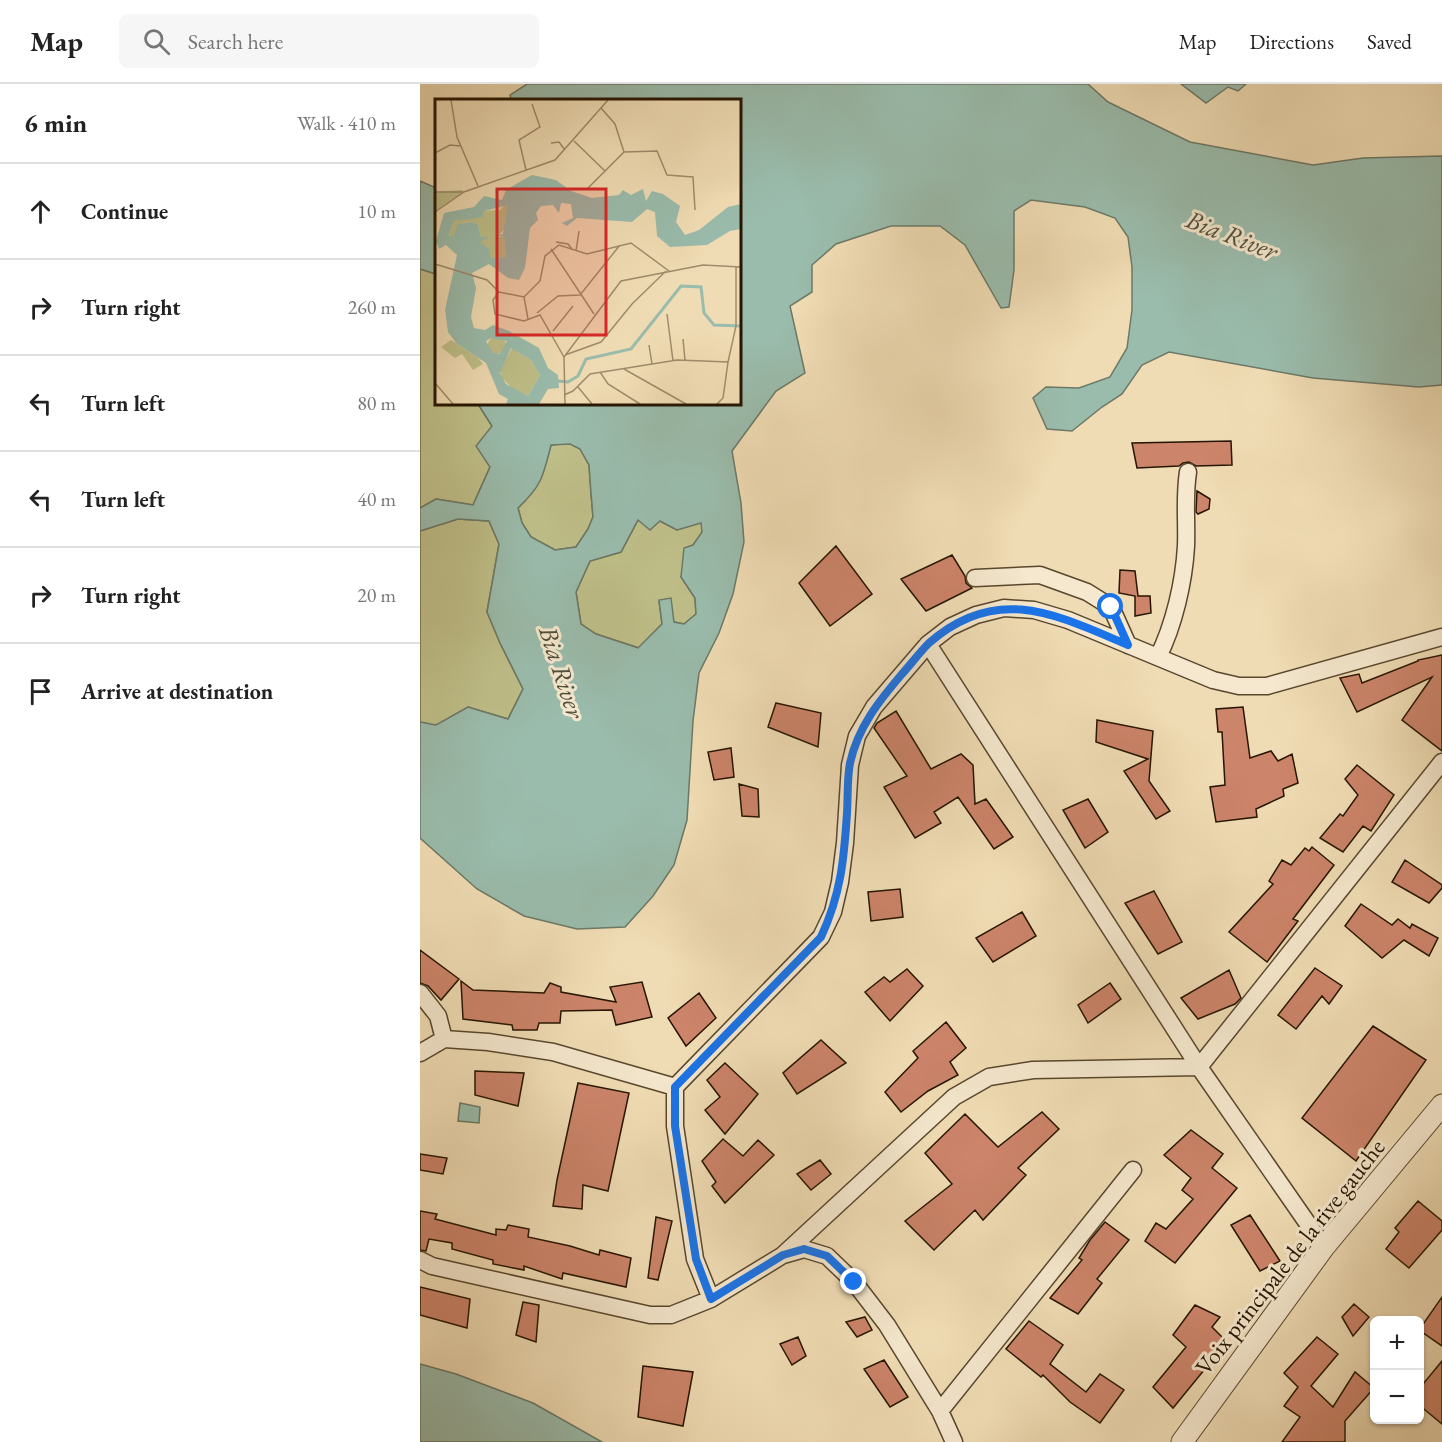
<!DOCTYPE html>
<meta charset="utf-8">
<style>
body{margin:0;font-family:"EB Garamond",serif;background:#f6f6f6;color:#222}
.controls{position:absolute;right:18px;bottom:18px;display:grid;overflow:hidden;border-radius:9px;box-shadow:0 2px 4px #0004}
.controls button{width:54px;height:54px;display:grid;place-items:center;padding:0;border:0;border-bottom:2px solid #e0e0e0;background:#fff;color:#222;font:30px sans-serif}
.stop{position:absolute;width:18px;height:18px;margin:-14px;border:4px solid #1a73e8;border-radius:50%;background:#fff}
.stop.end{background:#1a73e8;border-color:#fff;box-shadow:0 2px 6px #0008}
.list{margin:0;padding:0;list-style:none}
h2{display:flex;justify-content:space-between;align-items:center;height:78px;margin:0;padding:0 24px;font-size:26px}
h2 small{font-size:20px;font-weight:400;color:#767676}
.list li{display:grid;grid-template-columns:39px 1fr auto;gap:18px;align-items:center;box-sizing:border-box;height:96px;padding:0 24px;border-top:2px solid #e0e0e0}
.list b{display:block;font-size:22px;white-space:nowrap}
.list em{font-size:20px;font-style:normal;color:#767676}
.icon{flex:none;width:33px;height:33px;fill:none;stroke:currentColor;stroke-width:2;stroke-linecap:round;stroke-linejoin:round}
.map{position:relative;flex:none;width:1022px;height:1358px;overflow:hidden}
header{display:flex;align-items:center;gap:36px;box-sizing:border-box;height:84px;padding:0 30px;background:#fff;border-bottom:2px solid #e0e0e0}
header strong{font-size:28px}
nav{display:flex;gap:33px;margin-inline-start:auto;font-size:21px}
.search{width:420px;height:54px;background:#f6f6f6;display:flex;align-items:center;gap:15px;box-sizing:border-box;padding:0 21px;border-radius:9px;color:#767676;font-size:22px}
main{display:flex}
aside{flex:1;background:#fff}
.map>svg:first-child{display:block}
.green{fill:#bfbf89;stroke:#726a44;stroke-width:1.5}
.water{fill:#9abcac;stroke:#6c7967;stroke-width:1.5;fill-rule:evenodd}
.building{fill:#cc846a;stroke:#261500;stroke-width:1.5}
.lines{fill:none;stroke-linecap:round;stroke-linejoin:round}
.minor-casing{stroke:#58472d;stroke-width:19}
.tertiary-casing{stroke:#58472d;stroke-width:23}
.minor{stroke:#f5e8ce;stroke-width:16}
.tertiary{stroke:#f5e8ce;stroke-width:21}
.route{stroke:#1a73e8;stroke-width:8}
.labels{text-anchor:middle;stroke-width:6;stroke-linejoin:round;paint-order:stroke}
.street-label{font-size:24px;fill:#261500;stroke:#f5e8ce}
.water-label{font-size:26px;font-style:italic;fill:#4f4f3c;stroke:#f5e8ce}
.inset-river{fill:none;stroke:#9abcac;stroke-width:3}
.inset-road{fill:none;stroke:#9f8c6c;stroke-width:1.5}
.view{fill:#d62828;fill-opacity:0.15;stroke:#d62828;stroke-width:3}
.inset-edge{fill:none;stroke:#261500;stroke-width:3}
</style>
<header>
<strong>Map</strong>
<div class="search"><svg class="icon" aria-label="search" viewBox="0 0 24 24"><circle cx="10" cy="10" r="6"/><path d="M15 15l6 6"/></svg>Search here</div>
<nav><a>Map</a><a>Directions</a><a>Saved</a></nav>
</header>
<main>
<aside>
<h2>6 min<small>Walk · 410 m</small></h2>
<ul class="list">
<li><svg class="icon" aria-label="ahead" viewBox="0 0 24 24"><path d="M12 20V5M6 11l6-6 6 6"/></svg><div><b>Continue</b></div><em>10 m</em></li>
<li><svg class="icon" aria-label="right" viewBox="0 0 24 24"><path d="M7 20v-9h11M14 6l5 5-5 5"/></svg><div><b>Turn right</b></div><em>260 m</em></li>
<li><svg class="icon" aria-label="left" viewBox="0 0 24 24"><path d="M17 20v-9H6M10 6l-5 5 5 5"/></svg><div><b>Turn left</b></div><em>80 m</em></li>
<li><svg class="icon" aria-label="left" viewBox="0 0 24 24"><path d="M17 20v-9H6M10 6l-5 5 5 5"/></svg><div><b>Turn left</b></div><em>40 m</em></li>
<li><svg class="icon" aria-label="right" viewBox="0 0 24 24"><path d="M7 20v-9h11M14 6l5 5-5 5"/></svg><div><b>Turn right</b></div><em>20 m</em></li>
<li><svg class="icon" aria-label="arrive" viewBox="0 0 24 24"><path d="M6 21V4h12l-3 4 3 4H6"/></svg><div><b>Arrive at destination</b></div></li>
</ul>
</aside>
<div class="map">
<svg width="1022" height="1358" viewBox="0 0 1022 1358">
<rect width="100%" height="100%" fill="#f0dcb4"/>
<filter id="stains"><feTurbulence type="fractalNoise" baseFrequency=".00333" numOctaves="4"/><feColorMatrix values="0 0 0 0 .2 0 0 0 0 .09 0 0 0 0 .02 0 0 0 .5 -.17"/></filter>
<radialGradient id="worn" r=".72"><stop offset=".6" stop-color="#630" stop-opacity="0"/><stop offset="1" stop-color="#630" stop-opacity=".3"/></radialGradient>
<path class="green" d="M0,185L16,190V320H58L72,342L70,383L53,421L16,415L0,424Z
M150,359L160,365L169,381L171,409L173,433L168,445L156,463L135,466L111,453L102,439L98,424C121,402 123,391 131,361Z
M38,435L69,437L79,460L67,528L80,559L103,605L88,635L48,623L16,642L0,638V447Z
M218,436L240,437L257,446L282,438V449L273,461L261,493L275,514L276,530L264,540L254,538L239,517L242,540L219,564L176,550L161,540L156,508L170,477L201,468Z"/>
<path class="water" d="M107,0H668L688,18L770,58L893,81L943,74L1022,72V301L999,303L893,294L749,268L722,281L702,310L682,323L652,347L627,345L613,314L626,303L659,304L690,293L707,264L712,226V183L708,153L695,134L665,123L611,116L594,127V186L589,223L581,224L545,161L520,142H471L416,160L392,181V208L370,222L385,289L356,307L312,367L321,419L324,458L313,510L299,549L279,589L273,637L267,736L254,781L233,812L205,843L157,845L104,832L57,805L0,754V638L16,641L48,623L88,635L103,605L80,559L67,528L79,460L69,437L38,435L0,447V424L16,415L53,421L70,383L56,362L72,342L58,320H320V16H91L90,11ZM150,360L160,365L169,381L171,409L173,433L168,445L156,463L135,466L111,453L102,439L98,424C122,401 123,393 131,361ZM218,436L230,446L240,437L257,446L281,439L282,448L273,461L264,464L261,493L275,514L276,530L264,540L254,538L251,514L239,516L242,540L218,564L176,550L161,540L156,508L170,477L201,468Z
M761,0H826L818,7L808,3L786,19Z
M0,97L16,104V190L0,185Z
M40,1019L60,1023L59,1039L38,1037Z
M0,1280L36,1290L113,1319L182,1358H0Z"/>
<path class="building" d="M811,357L812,381L776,382L769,378L763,379L759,382L717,384L712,359Z
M777,407L790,415L789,425L778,430L776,428Z
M416,462L452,510L410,542L379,499Z
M532,471L545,492L546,499L552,504L506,527L481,495Z
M700,486L715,487L718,512H730L731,529L715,532V512L699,509Z
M1022,571V667L982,636L1012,593L937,628L920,594L939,590L942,599L998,577V576Z
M356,619L401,629L398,663L348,643Z
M823,623L830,674L851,667L858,677L872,670L878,699L863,705L864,712L836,725L837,733L796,738L790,703L805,701L802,648H798L796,625Z
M476,627L511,685L541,670L553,681L555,720L566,715L593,753L574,765L538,713L514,728L521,739L495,754L464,703L487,692L454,644L457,639Z
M677,636L733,647L729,697L750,727L736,735L704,687L728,675L676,658Z
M311,664L314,693L294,696L288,668Z
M937,681L974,711L951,747L943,742L923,768L900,754L920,730L923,732L938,711L925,695Z
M319,700L338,705L339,733L322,732Z
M668,715L688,748L665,764L643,726Z
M892,763L914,781L873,835L878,837L847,878L809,848L853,800L849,797L862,776L871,781L885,764L889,767Z
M985,776L1022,801V804L1009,819L972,798Z
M480,805L483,833L451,837L448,808Z
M734,807L762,858L738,870L705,819Z
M941,820L972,841L978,835L990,844L992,840L1018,854L1009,872L984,856L962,874L925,842Z
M602,828L616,852L573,878L556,854Z
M0,866L39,895L21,916L8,902L0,899Z
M895,884L922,902L909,920L902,912L876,945L858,931Z
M487,885L503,902L470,937L445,908L464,893L470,898Z
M809,886L821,914L815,920L778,935L761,914Z
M41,897L53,906L124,909L130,899L141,903V908L196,918L190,903L222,898L232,933L196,941L192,926L141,927L140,939H119L117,946H93L92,941L43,935Z
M690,899L701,915L668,939L658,921Z
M279,909L296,934L266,962L248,934Z
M526,938L546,964L530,978L538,991L508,1007L481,1028L465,1008L498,974L493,967Z
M953,942L1006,976L936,1077L882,1034Z
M401,956L426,979L377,1010L363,989Z
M305,979L338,1010L305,1050L285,1026L300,1013L287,996Z
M55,987L104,989L98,1022L55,1011Z
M158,999L209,1009L188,1107L163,1101L162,1125L133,1122L137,1096Z
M622,1028L639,1045L598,1084L606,1091L563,1136L555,1126L514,1166L485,1137L532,1100L505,1069L545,1030L578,1063Z
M771,1046L803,1070L792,1084L817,1104L755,1179L725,1157L736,1139L746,1145L773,1115L762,1106L771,1094L744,1071Z
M303,1055L323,1072L338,1056L354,1071L305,1119L292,1102L296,1098L282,1077Z
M0,1070L27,1074L23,1090L0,1086Z
M400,1076L411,1090L391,1106L377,1090Z
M998,1117L1022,1137V1146L989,1184L966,1165L979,1148L975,1144Z
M0,1127L17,1130L15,1135L76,1151V1145L86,1146L88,1141L109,1145L108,1153L150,1162L179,1171L180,1166L211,1174L206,1203L143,1189L142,1195L104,1182V1186L73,1180V1176L32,1165V1159L9,1155L6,1167L0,1166Z
M830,1131L860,1177L840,1187L811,1141Z
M236,1133L252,1137L238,1196L228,1194Z
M685,1138L709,1156L677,1195L682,1199L658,1230L630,1214L662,1176L659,1174L670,1156Z
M0,1203L50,1215L47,1244L0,1231Z
M1022,1213V1262L999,1246Z
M103,1218L119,1221L116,1258L96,1251Z
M934,1220L949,1233L933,1252L922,1233Z
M775,1221L800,1233L792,1243L807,1258L753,1324L733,1303L766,1263L753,1251Z
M445,1233L452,1246L437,1253L426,1238Z
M609,1237L643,1261L630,1280L666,1308L680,1290L704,1306L680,1339L650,1318L623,1291L621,1293L586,1265Z
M378,1253L386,1272L372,1281L360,1260Z
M897,1253L918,1270L891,1302L913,1323L935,1288L954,1304L925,1337V1358H862L880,1333L864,1322L878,1303L864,1289Z
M464,1276L488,1313L470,1323L444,1285Z
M1022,1277V1340L999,1321V1305Z
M223,1282L273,1288L263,1342L218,1333Z"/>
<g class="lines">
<defs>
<path id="minor" d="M555,494L620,491L667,508L691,523L708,561
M508,560L779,983L904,1163
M738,573C754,541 764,498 766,462C767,437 764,413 768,388
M0,909L18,932L24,955
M0,969L24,955L68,958L133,968L255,1003L401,853L413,828L420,798L425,759L430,681L437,652L454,623L508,560L530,543L556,531L584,524L614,526L648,536L793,596L819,602H847L1022,553
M255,1003V1042L275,1175L291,1215
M363,1171L534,1013L569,993L613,986L779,983L1022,678
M0,1176L12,1182L230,1231H251L291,1215L363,1171L384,1165L407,1172L434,1198L467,1241L520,1327L534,1358
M520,1327L713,1086"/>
<path id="tertiary" d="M762,1358L904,1163L1022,1021"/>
</defs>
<use href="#minor" class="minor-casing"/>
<use href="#tertiary" class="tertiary-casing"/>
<use href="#minor" class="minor"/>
<use href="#tertiary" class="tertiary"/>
</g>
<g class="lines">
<path class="route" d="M434,1198L407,1172L384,1165L363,1171L291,1215L276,1175L255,1042V1003L401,853C421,810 424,775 427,729C428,713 427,695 430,679C438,643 459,617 482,590C491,580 500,568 509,559C577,499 637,531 708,561L691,523"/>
</g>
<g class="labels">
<g class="street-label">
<text transform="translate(870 1173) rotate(-52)" y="8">Voix principale de la rive gauche</text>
</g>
<g class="water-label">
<text transform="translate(812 151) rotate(21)" y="9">Bia River</text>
<text transform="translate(142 588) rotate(72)" y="9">Bia River</text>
</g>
</g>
<g transform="translate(15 15)">
<rect width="306" height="306" fill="#f0dcb4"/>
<path d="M27,91L28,93L0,112V93ZM70,106L74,107L69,131L61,138L69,137L71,158L55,159L45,143L51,138H46L43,125L36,123L27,124L18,139L14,138L19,122L42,118L48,112L65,111ZM53 246a9 9 0 1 1 18 0a9 9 0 1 1-18 0ZM16,241L42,258L48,265L38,271L27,255L20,259L6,248ZM77,249L96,261L105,276L93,297L79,291L67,279L65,271Z" fill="#bfbf89"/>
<path d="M97,76L121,81L136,92L157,99L184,96L188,91L196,96L208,90L211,102L217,92L228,95L245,107L241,123L250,136L264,131L293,108L306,105V130L295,132L272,146L235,148L222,137L220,113L212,110L197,123L142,119L132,127L127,124L138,119L136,105L126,104L124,114L118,106L106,107L101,114L103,121L95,129L90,169L84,181L73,179L54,165L37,174L41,189L36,218L39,229L50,231L58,226L74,232L104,249L113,269L123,276L124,289L113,290L104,305H71L73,300L64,295L51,264L21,244L13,233L10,211L22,156L11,146L4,150L1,142L9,114L39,108L49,97L67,101L71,91ZM73,106L68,135L57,137H69L71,158L55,159L54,150L45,143L54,138H46L43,125L36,123L23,125L18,138L14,137L19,122L48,118L49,112ZM56,239L72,242L65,255L58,254L51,242ZM76,249L96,261L105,276L93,297L71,285L65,274Z" fill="#9abcac" fill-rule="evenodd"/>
<path class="inset-river" d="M123,282L133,283L143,277L151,260L196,250L246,187L266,188L269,214L279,226L306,227"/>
<path class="inset-road" d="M16,1L22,38L43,87M139,42L170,72M116,44L124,43L130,51M189,53L222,52L232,76L258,78L260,111M0,54L15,46L26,47M91,71L84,41L105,28L97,5M153,89L189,53L180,25L166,9M0,93H29M0,113L29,93L120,61L173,1M121,143L133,145L137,150M116,150L159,215M141,152L144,132M0,165L52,181L64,193L89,198L105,182L110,157L124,146L152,155L196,144L234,172M64,193L58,201L60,215L89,222L105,216L129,258M89,198L93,220M102,214L123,197L145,196L185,146M232,215L238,262M118,232L138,207M248,240L250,261M214,246L217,265M130,256L166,243L197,205L231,172M293,263L301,227V168M189,270L251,305M165,273L173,285L205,305M0,284L18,305M143,288L157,305M129,296L138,292L155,275L242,261L293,263L288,299L282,305M130,305L129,258L186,182L268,166L306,168"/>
<path class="view" d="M62,90H171V236H62Z"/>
<rect width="306" height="306" class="inset-edge"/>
</g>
<rect width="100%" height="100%" filter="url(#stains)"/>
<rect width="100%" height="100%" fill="url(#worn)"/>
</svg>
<div class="controls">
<button>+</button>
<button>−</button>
</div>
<div class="stop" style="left:691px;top:523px"></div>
<div class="stop end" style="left:434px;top:1198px"></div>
</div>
</main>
